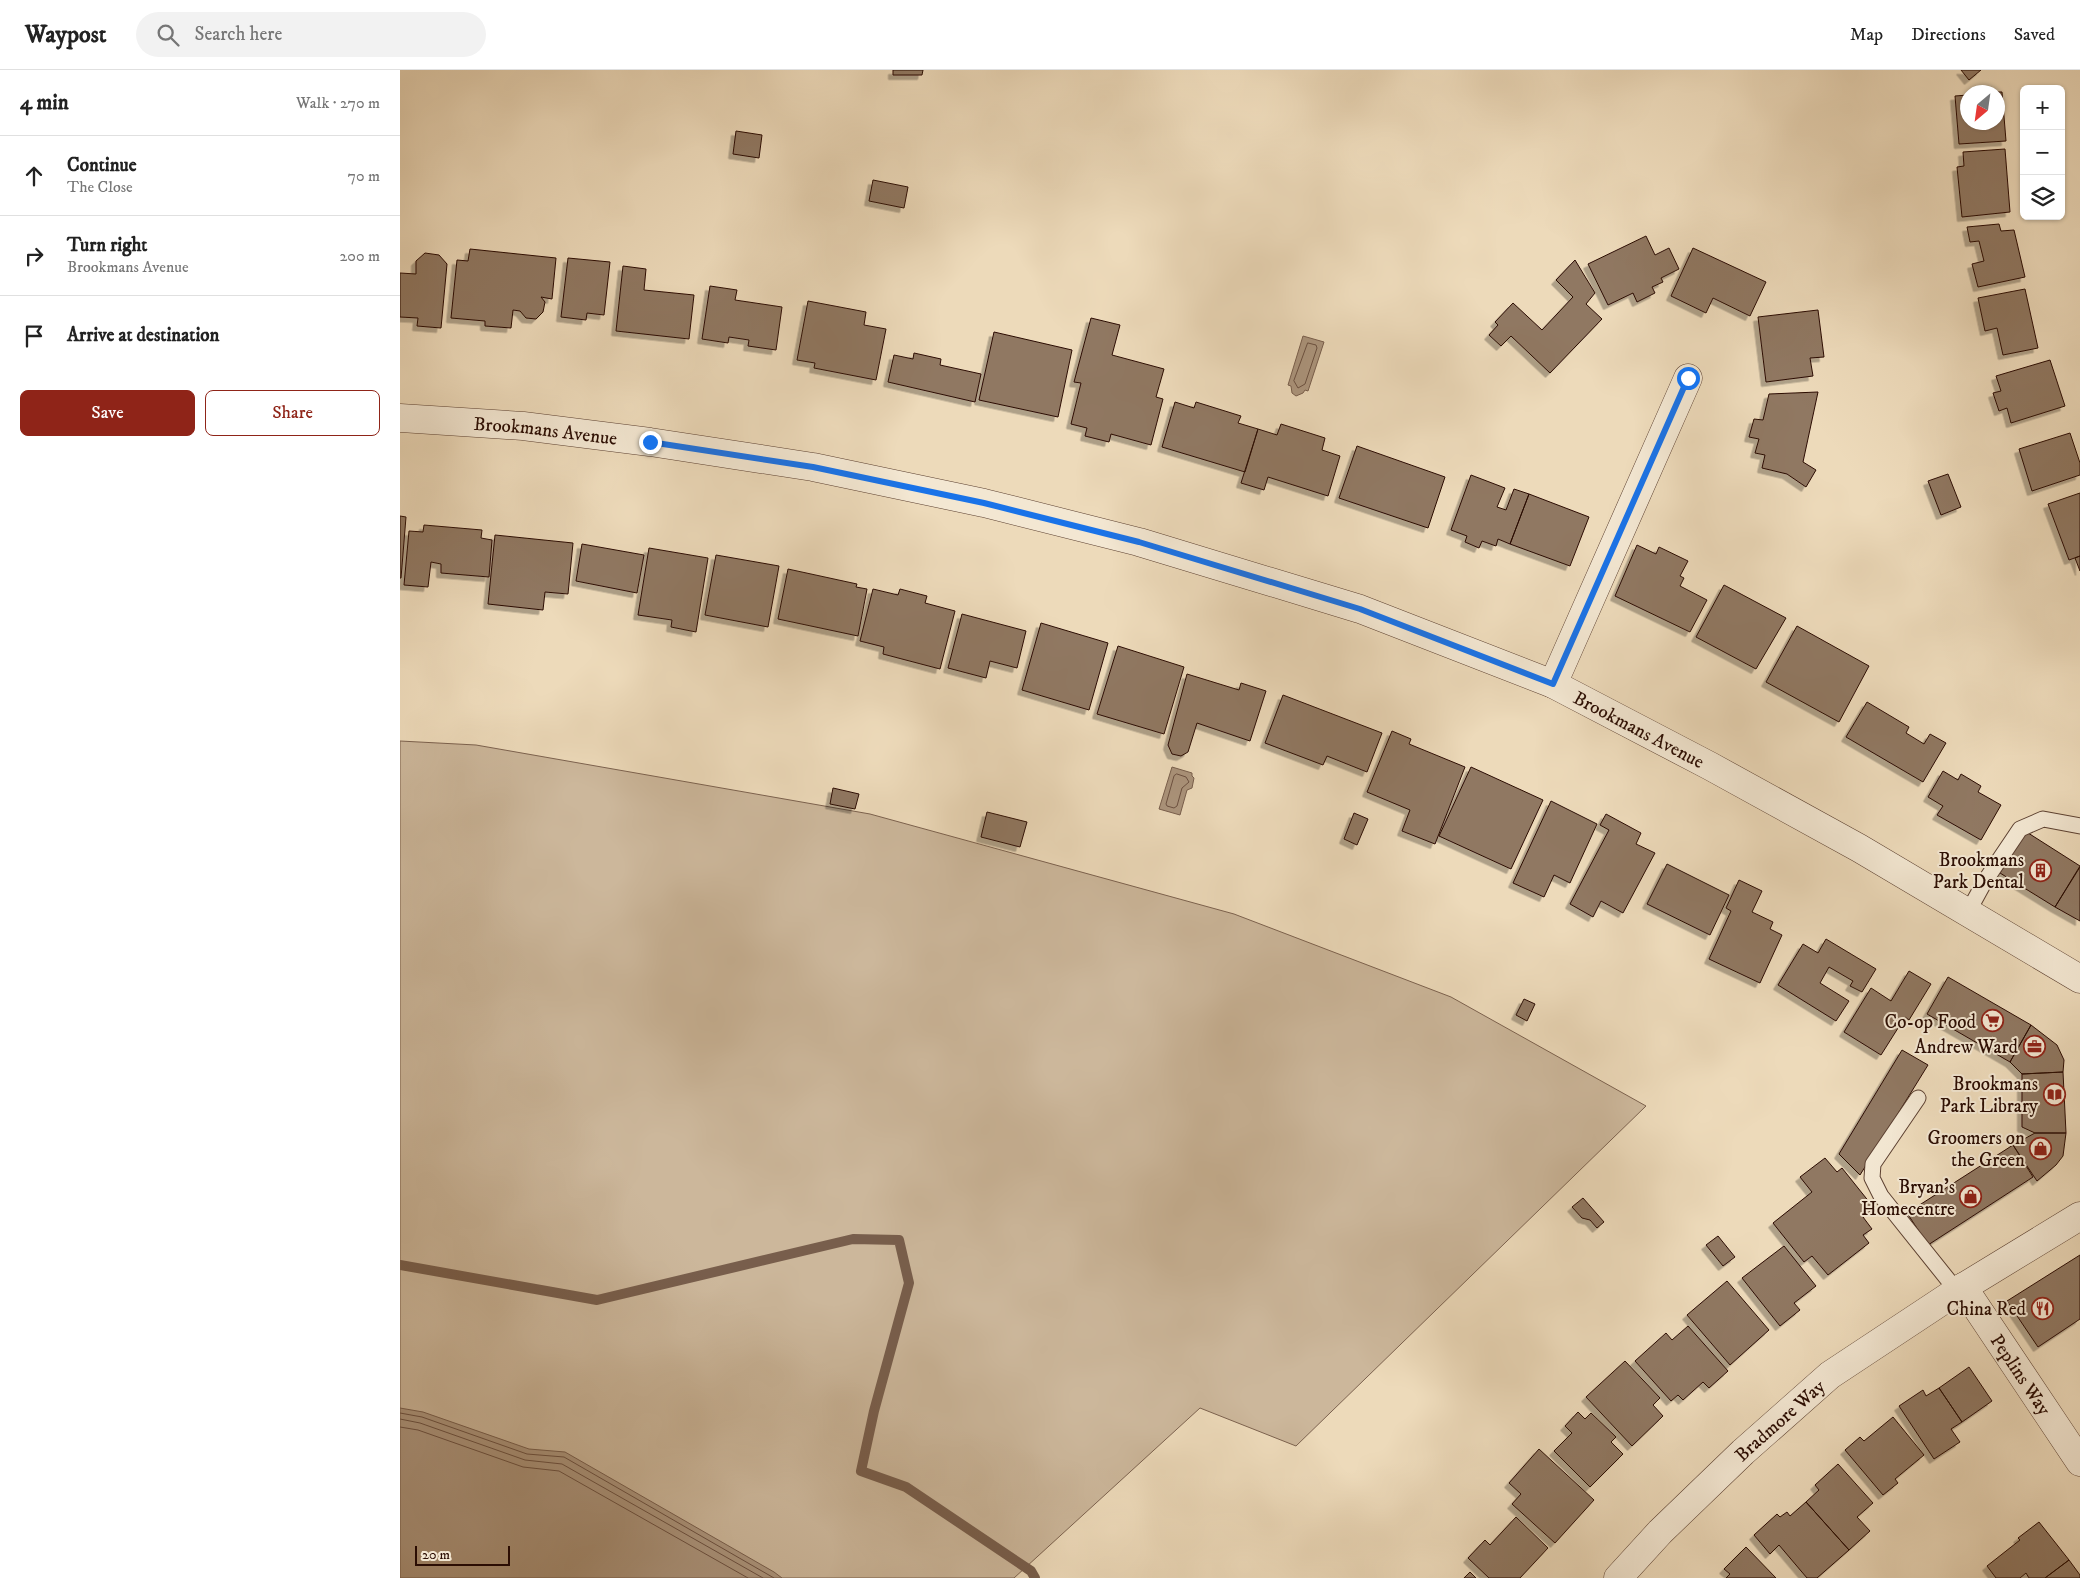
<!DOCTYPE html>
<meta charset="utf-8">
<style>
body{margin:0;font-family:"IM FELL DW Pica",serif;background:#f2f2f2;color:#222}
.controls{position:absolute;right:15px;top:15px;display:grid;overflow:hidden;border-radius:8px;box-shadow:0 1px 4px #0004}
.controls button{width:45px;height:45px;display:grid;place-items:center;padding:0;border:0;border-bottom:1px solid #e0e0e0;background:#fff;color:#222;font:25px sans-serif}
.compass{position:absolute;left:1560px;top:15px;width:45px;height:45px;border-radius:50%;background:#fff;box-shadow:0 1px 4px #0004;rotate:209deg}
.scale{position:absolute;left:15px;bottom:12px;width:95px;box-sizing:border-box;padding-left:5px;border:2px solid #2b0d03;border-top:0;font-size:14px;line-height:18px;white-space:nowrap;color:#2b0d03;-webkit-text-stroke:4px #f3e7d2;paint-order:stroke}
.stop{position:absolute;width:15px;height:15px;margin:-11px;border:4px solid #1a73e8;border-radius:50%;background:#fff}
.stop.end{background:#1a73e8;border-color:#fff;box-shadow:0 1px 5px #0008}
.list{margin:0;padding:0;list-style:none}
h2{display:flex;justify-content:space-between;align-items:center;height:65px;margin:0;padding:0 20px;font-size:21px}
h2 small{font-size:16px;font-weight:400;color:#767676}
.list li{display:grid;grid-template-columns:32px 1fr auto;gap:15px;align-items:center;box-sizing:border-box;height:80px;padding:0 20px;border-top:1px solid #e0e0e0}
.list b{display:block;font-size:19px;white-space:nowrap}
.list p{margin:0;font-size:16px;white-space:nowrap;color:#767676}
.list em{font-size:16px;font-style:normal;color:#767676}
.actions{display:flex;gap:10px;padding:15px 20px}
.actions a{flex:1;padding:11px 0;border:1px solid #8f2418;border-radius:8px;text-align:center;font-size:18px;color:#8f2418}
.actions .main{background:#8f2418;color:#fff}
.icon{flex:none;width:28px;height:28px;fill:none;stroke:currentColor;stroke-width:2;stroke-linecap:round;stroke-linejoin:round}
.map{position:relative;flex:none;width:1680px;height:1508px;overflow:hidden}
header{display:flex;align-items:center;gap:30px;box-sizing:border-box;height:70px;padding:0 25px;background:#fff;border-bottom:1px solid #e0e0e0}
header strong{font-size:24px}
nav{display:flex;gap:28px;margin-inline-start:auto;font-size:18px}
.search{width:350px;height:45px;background:#f2f2f2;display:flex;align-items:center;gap:12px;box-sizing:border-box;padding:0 18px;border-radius:28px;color:#767676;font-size:19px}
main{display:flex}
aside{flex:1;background:#fff}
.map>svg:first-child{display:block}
.green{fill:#ccb79b;stroke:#7c624f}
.water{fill:#ab947c;stroke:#785e4c}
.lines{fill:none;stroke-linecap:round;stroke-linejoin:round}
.shore{stroke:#6b5040;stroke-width:1}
.stream{stroke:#785e4c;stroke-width:10}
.building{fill:#907862;stroke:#2b0d03;filter:url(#shadow)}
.lane-casing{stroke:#5c4031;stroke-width:17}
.street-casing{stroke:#5c4031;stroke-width:29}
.lane{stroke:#f3e7d2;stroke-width:15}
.street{stroke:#f3e7d2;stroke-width:28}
.route{stroke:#1a73e8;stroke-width:6}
.labels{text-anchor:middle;stroke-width:4;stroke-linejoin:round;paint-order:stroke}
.street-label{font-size:19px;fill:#2b0d03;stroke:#f3e7d2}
.poi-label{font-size:19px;fill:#2b0d03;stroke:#f3e7d2;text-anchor:end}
</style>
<header>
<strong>Waypost</strong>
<div class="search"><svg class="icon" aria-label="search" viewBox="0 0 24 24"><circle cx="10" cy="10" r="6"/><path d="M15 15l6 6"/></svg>Search here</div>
<nav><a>Map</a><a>Directions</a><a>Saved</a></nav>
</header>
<main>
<aside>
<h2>4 min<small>Walk · 270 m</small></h2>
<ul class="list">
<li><svg class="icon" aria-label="ahead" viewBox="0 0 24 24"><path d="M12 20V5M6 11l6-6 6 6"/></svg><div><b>Continue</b><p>The Close</p></div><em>70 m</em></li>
<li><svg class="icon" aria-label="right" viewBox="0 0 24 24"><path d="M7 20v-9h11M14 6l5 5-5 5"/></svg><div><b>Turn right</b><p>Brookmans Avenue</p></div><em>200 m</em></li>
<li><svg class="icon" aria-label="arrive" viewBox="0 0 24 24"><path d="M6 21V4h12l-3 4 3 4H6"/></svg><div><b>Arrive at destination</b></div></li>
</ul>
<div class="actions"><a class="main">Save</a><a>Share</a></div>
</aside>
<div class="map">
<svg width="1680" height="1508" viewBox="0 0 1680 1508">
<defs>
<filter id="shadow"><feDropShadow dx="-4.5" dy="4.5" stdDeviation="0" flood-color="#0004"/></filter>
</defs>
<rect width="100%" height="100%" fill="#eddaba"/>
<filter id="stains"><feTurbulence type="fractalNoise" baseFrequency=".004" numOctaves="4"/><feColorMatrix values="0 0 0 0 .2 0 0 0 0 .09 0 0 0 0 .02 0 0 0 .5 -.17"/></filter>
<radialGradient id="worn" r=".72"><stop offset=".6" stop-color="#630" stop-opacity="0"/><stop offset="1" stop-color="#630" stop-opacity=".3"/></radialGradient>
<path class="green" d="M0,671L76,675L470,744L834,844L1051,927L1246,1036L896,1376L800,1338L614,1508H0Z"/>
<path class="water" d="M903,266L924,272L908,321L905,320L903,323L896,326L892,323L891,316L888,315Z
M772,697L792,703V706L794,708L792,718L787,720L780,745L759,739Z
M0,1338L23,1342L129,1379L165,1382L374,1502L382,1508H0Z"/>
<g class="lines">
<path class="shore" d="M908,273L916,275L917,278L905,314L898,318L894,311Z
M777,704L786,707L789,712L782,718L777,736L774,738L767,736L766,734L774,706Z
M0,1343L22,1347L127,1384L164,1387L374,1508
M0,1349L20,1353L125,1390L162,1394L363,1508
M0,1357L18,1360L123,1397L159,1401L348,1508"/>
<path class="stream" d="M0,1195L197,1230L453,1169L499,1170L509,1213L474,1341L461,1401L506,1417L631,1501L635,1508"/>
</g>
<path class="building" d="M493,0H523L522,5H493Z
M1561,0H1581L1569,10Z
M1593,22H1602L1606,71L1559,74L1555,26L1568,25V52H1598V22Z
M336,61L362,65L359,88L333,84Z
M1605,79L1610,142L1562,147L1557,97L1564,96L1563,82Z
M473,110L508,117L504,138L469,131Z
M1599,154L1601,161L1614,160L1625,207L1578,217L1572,194L1584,191L1579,171L1570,172L1567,157Z
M1246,166L1255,185L1269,178L1279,199L1261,208L1263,212L1252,217L1255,223L1237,232L1233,223L1208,235L1188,194Z
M1293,178L1366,212L1350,246L1313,228L1306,243L1271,226Z
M70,179L156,188L152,229L141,227L145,232L143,242L136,249L126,248L120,241L113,240L111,258L85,256V251L51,248L57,190L68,191Z
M25,183L39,185L47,194L41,258L17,256L18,248L0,247V203L16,204V191Z
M168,188L210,192L204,245L187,243L186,250L161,247Z
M1175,190L1195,223L1186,234L1202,249L1150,303L1111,266L1101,276L1089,265L1098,255L1095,252L1113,233L1142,260L1173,227L1156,210Z
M223,196L246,199L244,220L294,225L289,269L216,261Z
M310,216L337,220L335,230L382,237L376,280L348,276L349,270L329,267L328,273L302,269Z
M1625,219L1638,278L1603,285L1597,258L1585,261L1578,228Z
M408,231L466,242L464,255L486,259L476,310L414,298L415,293L397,290Z
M1418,240L1424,287L1410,288L1413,306L1366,312L1358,247Z
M691,248L720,255L712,285L764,299L756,327L763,329L751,375L711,364L709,372L685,366L687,358L671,354L681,313L674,312Z
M594,262L672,280L658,347L579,330Z
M514,283L541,289L540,295L581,304L575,332L488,312L494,285L513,289Z
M1650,290L1665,336L1611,353L1607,338L1599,341L1593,323L1601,321L1596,306Z
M1418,322L1403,392L1416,400L1406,417L1387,404L1362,398L1365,385L1355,383L1359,369L1349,367L1354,349L1363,350L1369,324Z
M775,332L794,338L796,332L841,346L838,353L858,359L845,402L762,377Z
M881,354L925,368L922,380L940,386L928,426L868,407L864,420L841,413L858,359L877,365Z
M1670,363L1680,393V405L1632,421L1619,379Z
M957,376L1045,407L1028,458L939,428Z
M1548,404L1561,437L1541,445L1528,411Z
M1071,405L1105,418L1097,437L1106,440L1114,419L1129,424L1110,474L1098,469L1096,476L1082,471L1079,478L1065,472L1067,466L1051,460Z
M1680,423V486L1669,490L1648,434Z
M1129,424L1189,447L1170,496L1110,474Z
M0,446L6,447L1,508H0Z
M24,455L82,460L81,468L92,470L89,507L41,503V494L31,492L28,517L4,515L9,461L23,462Z
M95,465L173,473L168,524L145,522L143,540L88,534Z
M182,474L244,485L237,523L176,511Z
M1237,475L1256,484L1259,477L1288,491L1280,506L1284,508L1280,516L1307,530L1290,562L1215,526Z
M249,478L308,488L296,562L271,557L272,550L238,545Z
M316,485L379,496L368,557L305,545Z
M1680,486V501L1675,488Z
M388,499L457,514L456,517L467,519L458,566L378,549Z
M1324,515L1386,548L1356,599L1296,567Z
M473,519L498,525L500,519L527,526L525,533L555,541L540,599L483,584L484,577L460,571Z
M562,544L626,561L617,598L590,591L586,608L548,598Z
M641,553L708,573L689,640L622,620Z
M1397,556L1469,596L1439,652L1366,612Z
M718,576L784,597L764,664L697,644Z
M787,604L839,620L841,613L866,621L850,671L797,653L788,682L781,686L772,684L768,675Z
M883,625L982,663L967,702L927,686L923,695L865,673Z
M1467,632L1509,657L1506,663L1524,674L1530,664L1546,673L1523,712L1446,667Z
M992,661L1011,669L1009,674L1065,697L1035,774L1002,761L1010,740L967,722Z
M1071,697L1143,730L1111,799L1039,766Z
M1543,701L1558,710L1561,704L1581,716L1578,722L1601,735L1581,770L1537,745L1543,736L1528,727Z
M433,718L459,724L455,739L430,734Z
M1151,731L1197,754L1170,813L1154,805L1144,827L1113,813Z
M587,742L627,752L620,777L581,767Z
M954,743L968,749L957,775L944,769Z
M1206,744L1241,763L1236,774L1255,783L1223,843L1201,831L1193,847L1170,834L1209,760L1200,755Z
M1625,761L1680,796L1655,837L1600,803Z
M1267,794L1329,825L1310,865L1247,834Z
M1680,797V851L1655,837Z
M1339,810L1362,821L1352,842L1373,852L1370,859L1382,865L1360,913L1309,889L1331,841L1326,838Z
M1426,869L1476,899L1462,922L1450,916L1453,911L1429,897L1420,913L1449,931L1436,951L1378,915L1403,874L1418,883Z
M1509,901L1531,914L1509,950L1505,947L1481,985L1444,962L1471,918L1491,931Z
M1548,907L1631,955L1610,992L1527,944Z
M1124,929L1135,934L1127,951L1116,945Z
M1631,955L1657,975L1664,990L1663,1002L1622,1004L1610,992Z
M1502,980L1528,995L1460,1105L1439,1084Z
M1663,1002L1666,1063H1635L1622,1057V1004Z
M1635,1063H1666L1663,1086L1656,1095L1637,1111L1613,1075Z
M1613,1075L1633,1107L1528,1175L1507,1143Z
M1425,1088L1437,1102L1442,1098L1474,1138L1463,1147L1472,1159L1463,1165L1469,1173L1428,1205L1412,1186L1404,1192L1373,1153L1412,1122L1400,1107Z
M1183,1128L1204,1152L1197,1158L1190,1150L1182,1148L1172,1137Z
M1318,1166L1335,1187L1323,1196L1306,1175Z
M1384,1176L1416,1216L1394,1233L1400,1240L1380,1256L1342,1208Z
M1680,1185V1249L1638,1277L1607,1231Z
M1327,1211L1369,1260L1330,1295L1287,1245Z
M1288,1256L1328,1301L1309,1318L1303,1312L1283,1330L1278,1325L1271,1331L1235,1291L1266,1263L1272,1270Z
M1225,1291L1260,1328L1253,1335L1263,1346L1232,1376L1186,1327Z
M1569,1297L1592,1331L1562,1352L1539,1318Z
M1539,1318L1562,1352L1551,1359L1560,1372L1534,1389L1499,1336L1523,1320L1526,1326Z
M1178,1342L1185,1349L1191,1343L1216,1367L1211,1372L1223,1384L1190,1417L1154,1381L1172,1363L1165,1356Z
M1493,1347L1524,1385L1495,1409L1498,1413L1483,1425L1445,1380L1460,1367L1464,1371Z
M1139,1379L1194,1430L1155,1473L1112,1434L1121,1424L1109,1413Z
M1438,1394L1473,1433L1457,1447L1470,1461L1449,1480L1406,1432L1419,1420L1415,1415Z
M1406,1432L1449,1480L1417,1508H1407L1379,1475L1370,1484L1354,1465L1377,1444L1380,1447L1387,1442L1390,1446Z
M1116,1447L1148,1478L1120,1508H1089L1068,1488L1085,1470L1090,1475Z
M1639,1452L1669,1490L1645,1508H1629L1626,1503L1620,1508H1596L1587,1496L1620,1470L1618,1468Z
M1346,1477L1376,1508H1326L1330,1504L1324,1499Z
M1669,1490L1680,1505V1508H1645Z
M1070,1502L1076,1508H1064Z"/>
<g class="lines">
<defs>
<path id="lane" d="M1568,842L1585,811L1620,759L1643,749L1680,756
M1518,1028L1473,1094L1472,1108L1481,1126L1557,1221"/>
<g id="street">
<path id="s1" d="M0,348L123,356L250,372L413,397L584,433L739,472L960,539L1153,614L1310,696L1459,778L1680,909"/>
<path d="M1153,614L1288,308"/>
<path id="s2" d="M1563,1217L1680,1392"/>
<path id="s3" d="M1218,1508L1260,1462L1343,1382L1430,1305L1557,1221L1680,1146"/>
</g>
</defs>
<use href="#lane" class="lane-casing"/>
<use href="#street" class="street-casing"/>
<use href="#lane" class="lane"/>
<use href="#street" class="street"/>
</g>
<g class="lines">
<path class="route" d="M250,372L413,397L584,433L739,472L960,539L1153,614L1288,308"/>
</g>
<defs>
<symbol id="building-ring" viewBox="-11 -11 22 22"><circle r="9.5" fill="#f3e7d2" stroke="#8f2418" stroke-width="1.5"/><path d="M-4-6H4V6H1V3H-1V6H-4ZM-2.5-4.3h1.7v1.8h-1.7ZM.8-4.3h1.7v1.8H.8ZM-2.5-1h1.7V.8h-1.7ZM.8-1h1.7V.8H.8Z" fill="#8f2418"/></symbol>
<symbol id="supermarket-ring" viewBox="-11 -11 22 22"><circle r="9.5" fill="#f3e7d2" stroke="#8f2418" stroke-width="1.5"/><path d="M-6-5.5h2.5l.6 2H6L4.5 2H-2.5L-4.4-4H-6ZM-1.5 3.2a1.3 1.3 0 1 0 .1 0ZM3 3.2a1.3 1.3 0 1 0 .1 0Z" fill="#8f2418"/></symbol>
<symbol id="office-ring" viewBox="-11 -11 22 22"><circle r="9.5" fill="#f3e7d2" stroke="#8f2418" stroke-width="1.5"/><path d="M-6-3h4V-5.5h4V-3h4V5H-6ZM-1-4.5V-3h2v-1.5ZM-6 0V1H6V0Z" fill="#8f2418"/></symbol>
<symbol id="library-ring" viewBox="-11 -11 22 22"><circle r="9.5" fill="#f3e7d2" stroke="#8f2418" stroke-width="1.5"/><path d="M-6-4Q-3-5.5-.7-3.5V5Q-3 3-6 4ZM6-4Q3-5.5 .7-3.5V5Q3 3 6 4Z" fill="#8f2418"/></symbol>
<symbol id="shop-ring" viewBox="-11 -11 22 22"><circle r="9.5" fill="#f3e7d2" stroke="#8f2418" stroke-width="1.5"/><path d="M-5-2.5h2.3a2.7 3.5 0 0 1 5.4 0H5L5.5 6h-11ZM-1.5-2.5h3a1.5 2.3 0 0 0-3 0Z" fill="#8f2418"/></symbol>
<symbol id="restaurant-ring" viewBox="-11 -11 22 22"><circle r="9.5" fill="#f3e7d2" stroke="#8f2418" stroke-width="1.5"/><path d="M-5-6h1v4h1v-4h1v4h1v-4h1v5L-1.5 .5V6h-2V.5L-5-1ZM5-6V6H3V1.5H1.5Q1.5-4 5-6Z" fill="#8f2418"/></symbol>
</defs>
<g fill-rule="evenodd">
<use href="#building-ring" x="1628" y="788" width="25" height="25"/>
<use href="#supermarket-ring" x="1580" y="938" width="25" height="25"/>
<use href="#office-ring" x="1622" y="964" width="25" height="25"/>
<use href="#library-ring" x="1642" y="1012" width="25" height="25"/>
<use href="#shop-ring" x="1628" y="1066" width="25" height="25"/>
<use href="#shop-ring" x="1558" y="1114" width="25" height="25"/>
<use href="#restaurant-ring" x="1630" y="1226" width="25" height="25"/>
</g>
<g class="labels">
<g class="street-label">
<text dy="7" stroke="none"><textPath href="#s1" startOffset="146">Brookmans Avenue</textPath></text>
<text dy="7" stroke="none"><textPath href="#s1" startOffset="1286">Brookmans Avenue</textPath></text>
<text dy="7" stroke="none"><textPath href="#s2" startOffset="105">Peplins Way</textPath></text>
<text dy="7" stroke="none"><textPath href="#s3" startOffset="226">Bradmore Way</textPath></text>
</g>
<g class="poi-label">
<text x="1624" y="796">Brookmans<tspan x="1624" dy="22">Park Dental</tspan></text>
<text x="1576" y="958">Co-op Food</text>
<text x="1618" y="983">Andrew Ward</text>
<text x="1638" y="1020">Brookmans<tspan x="1638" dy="22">Park Library</tspan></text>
<text x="1625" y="1074">Groomers on<tspan x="1625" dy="22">the Green</tspan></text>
<text x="1555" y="1123">Bryan's<tspan x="1555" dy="22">Homecentre</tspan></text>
<text x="1626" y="1245">China Red</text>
</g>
</g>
<rect width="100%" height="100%" filter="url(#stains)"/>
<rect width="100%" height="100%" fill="url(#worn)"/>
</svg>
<div class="controls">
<button>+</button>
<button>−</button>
<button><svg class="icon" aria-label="layers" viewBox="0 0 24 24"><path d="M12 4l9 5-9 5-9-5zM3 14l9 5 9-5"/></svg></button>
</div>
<svg class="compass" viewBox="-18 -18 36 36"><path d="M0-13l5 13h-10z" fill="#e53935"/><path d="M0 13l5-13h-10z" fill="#767676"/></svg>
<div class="scale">20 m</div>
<div class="stop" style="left:1288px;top:308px"></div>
<div class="stop end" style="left:250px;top:372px"></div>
</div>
</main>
